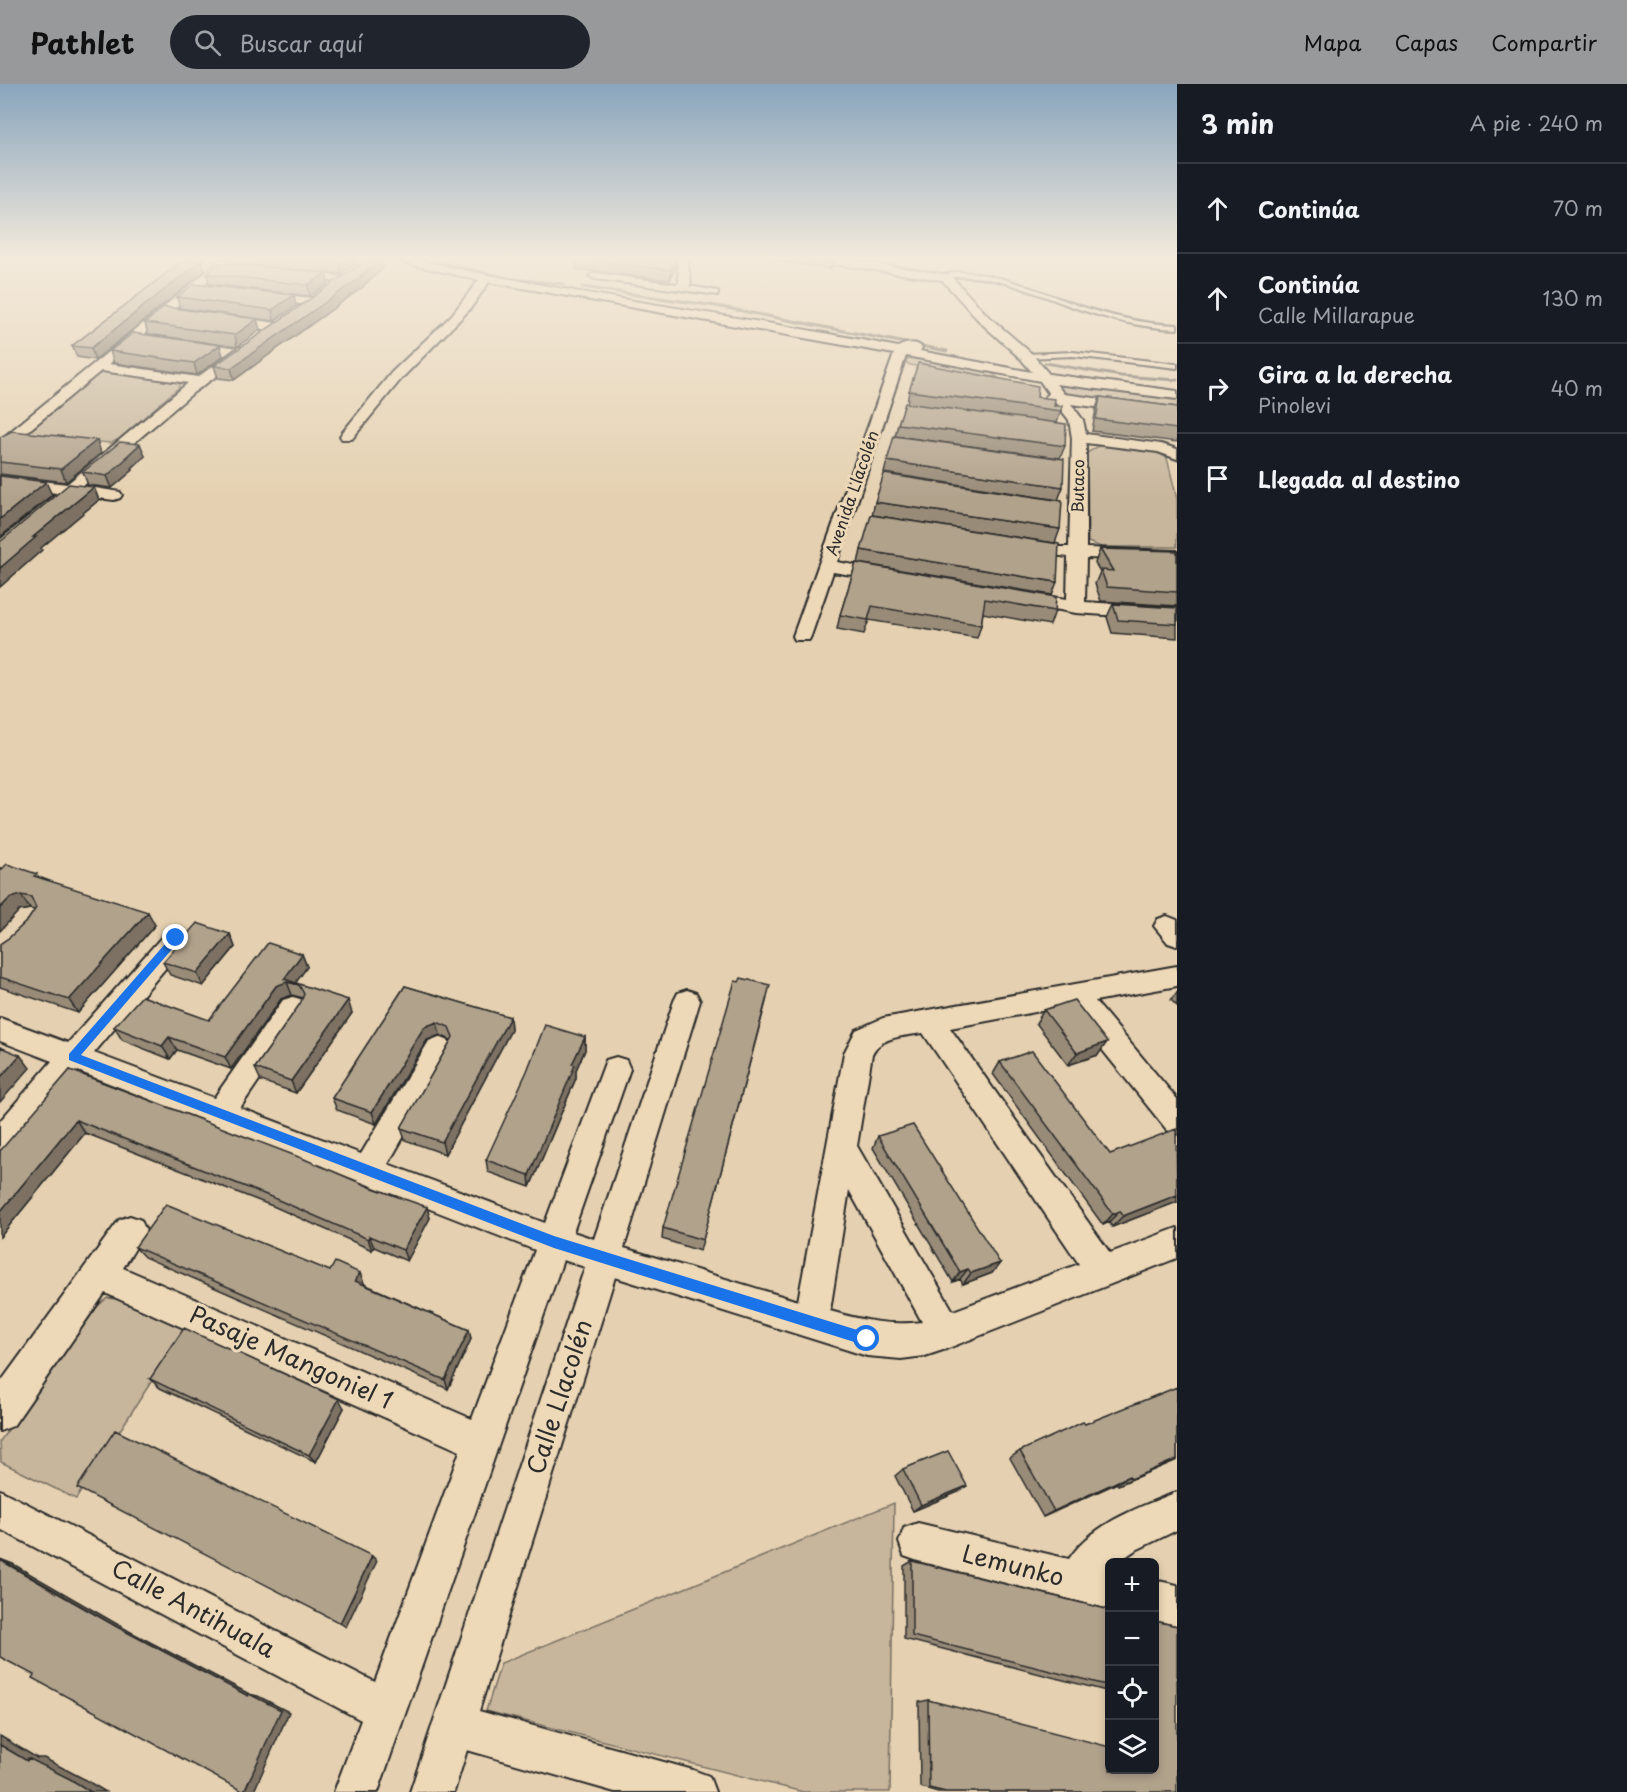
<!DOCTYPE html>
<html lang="es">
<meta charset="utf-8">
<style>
body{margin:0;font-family:"Playpen Sans",sans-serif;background:#20242c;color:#f1f3f6}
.controls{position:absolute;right:18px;bottom:18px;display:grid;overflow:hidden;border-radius:9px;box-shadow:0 3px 9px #0003}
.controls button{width:54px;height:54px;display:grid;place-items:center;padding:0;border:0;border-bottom:2px solid #363941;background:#171b24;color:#f1f3f6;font:30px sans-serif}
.stop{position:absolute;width:18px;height:18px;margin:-14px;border:4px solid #1a73e8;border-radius:50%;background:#fff}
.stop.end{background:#1a73e8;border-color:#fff;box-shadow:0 2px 6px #0008}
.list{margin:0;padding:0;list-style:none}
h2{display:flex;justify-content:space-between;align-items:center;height:78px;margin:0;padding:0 24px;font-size:26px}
h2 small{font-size:20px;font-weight:400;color:#9ea1a6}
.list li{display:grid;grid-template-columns:39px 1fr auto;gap:18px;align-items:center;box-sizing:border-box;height:90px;padding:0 24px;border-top:2px solid #363941}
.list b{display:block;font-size:22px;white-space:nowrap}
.list p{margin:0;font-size:20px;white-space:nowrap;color:#9ea1a6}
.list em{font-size:20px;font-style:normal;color:#9ea1a6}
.icon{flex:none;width:33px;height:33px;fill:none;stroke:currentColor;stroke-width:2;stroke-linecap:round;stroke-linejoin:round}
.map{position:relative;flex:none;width:1177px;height:1708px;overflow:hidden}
header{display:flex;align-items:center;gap:36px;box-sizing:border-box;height:84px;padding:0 30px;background:#98999b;color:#111}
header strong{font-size:28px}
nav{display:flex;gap:33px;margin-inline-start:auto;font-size:21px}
.search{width:420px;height:54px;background:#20242c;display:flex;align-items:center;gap:15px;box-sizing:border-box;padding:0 21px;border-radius:33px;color:#9ea1a6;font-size:22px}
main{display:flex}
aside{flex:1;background:#171b24}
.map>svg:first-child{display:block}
.green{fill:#c7b69c;stroke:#797064;stroke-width:1.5}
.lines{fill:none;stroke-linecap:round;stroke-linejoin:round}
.stream{stroke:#6e675c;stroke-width:3}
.service-casing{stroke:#2b2b2b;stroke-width:4}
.minor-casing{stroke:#2b2b2b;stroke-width:4}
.service{fill:#edd8b7;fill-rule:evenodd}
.minor{fill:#edd8b7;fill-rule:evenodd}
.wall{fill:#988b78;stroke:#2b2b2b;stroke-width:1.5}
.shaded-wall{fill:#7c7162;stroke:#2b2b2b;stroke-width:1.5}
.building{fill:#b1a28c;stroke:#2b2b2b;stroke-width:1.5}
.route{fill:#1a73e8}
.labels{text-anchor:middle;stroke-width:6;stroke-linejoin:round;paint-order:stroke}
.far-street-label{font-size:16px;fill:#2b2b2b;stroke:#edd8b7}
.near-street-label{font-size:24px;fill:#2b2b2b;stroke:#edd8b7}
</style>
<header>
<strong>Pathlet</strong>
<div class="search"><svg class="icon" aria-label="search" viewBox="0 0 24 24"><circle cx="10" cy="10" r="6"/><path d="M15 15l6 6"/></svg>Buscar aquí</div>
<nav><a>Mapa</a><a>Capas</a><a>Compartir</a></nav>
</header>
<main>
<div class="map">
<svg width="1177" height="1708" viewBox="0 0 1177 1708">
<rect width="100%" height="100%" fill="#e5d1b1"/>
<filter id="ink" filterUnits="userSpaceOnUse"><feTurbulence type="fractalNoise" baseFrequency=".0167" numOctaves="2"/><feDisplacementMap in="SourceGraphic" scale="12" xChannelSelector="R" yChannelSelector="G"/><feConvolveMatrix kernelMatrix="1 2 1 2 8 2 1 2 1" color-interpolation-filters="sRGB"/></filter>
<g filter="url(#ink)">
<path class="green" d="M909,273L989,287L997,293L985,294L910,281L905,278Z
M108,287L180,299L179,303L119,355L111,359L31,352L29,346L97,291Z
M1059,299L1177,313V326L1075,313L1068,311L1059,302Z
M1100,361L1159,369L1167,374L1177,415V463H1101L1088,458L1087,369Z
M107,1214L118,1215L185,1245L76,1415L1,1378L0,1357L97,1223Z
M894,1419L890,1708H803L486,1627L501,1579Z"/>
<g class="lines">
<path class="stream" d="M433,176L511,195L564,200
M582,203L716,222L947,267
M1045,279L1121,292L1177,296"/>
<defs>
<path id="service" d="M956,188C998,188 1038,207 1077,221C1110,232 1142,240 1177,241V245C1141,244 1107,235 1073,223C1031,208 989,187 943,194L940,192Z
M1073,268L1177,280V284L1073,272L1026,274L1023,272L1026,270Z"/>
<path id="minor" d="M221,176H233L109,280L198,293L239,263H249L250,266L249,269L194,308L83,402L120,408L122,411L120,414L114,416L74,411L6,469L0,470V456L57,409L0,402V392L67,400L188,299L101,287L5,366L0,367V356Z
M399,176H418C577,212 739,231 898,263C905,259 917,257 922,264L920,267L1032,288L1021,275L980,238L942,196L826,179L821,176H849L950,191L988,232L1031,269L1049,290L1177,307V315L1056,300L1064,310L1177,325V333L1071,320L1083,336L1086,350L1161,360L1177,365V375L1158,368L1086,359V464L1177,467V477L1086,474L1085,518L1177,524V536L1076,529L1022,519L1016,518L1013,514L1016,510L1022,509L1067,515L1068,473L1054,471L1051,467L1054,463H1069L1072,354L1069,336L1055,318L1047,316L1045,313L1049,310L1040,297L906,272L837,478L888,487L894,488L897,492L894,496L888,497L833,488L811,552L809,556H795L793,552L894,270L489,198L470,225L402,294L352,355H342L340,352L342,349L392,288L451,232L479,196L404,179Z
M677,176H687L691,199L689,202L718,207V211L595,195L589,192L595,189L677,200L679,198Z
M291,186L345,193L351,196L345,199L287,191V187Z
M262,209L313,214L319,218L313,222L258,214L256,212Z
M224,232L277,239L283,243L277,247L220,239L218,236Z
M1167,832L1177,836V862L1168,859L1154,842L1158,835Z
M176,844L185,847L189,854L185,861L94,969L214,1014L283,916L293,913L303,916L307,924L303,932L240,1024L361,1070L429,957L439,953L449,957L453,965L449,973L388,1080L545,1139L606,976L616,973L626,976L630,985L573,1148L594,1155L674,917L678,909L687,906L696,909L700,917L624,1164L798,1217L844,969L856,946L883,934L1177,882V902L1095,917L1177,1015V1050L1167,1046L1067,922L950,944L1110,1169L1177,1144V1174L946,1265L925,1272L901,1275L867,1272L615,1193L479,1627L693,1686L709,1692L715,1708H615L467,1666L454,1708H410L585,1183L563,1176L378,1708H334L361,1636L0,1445V1406L375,1598L460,1367L105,1209L13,1342L0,1347V1299L119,1136L130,1132L141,1136L146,1147L123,1184L472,1335L535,1166L78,987L11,1068L0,1071V1037L52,977L0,957V934L68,959L167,847ZM923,949L1079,1180L953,1227L857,1062L872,970C881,952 905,952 923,949ZM849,1106L922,1238C889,1242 861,1236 830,1227Z
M1177,1408V1446L1134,1467L1118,1478H1110V1525L918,1477L904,1472L899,1458L904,1444L918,1439L1069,1475C1093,1439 1138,1424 1177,1408Z
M1154,1496L1177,1501V1541L1154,1536Z"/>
</defs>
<use href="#service" class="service-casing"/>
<use href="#minor" class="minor-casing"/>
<use href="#service" class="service"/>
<use href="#minor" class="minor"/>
</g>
<path class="wall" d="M184,176H203H202L205,187L95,276L77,273L72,262Z
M233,176H357V178L341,190L233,179Z
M366,176H382L383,185L364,201V202L234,296L218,294L214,282Z
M576,176H676L675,184L670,196L576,185Z
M771,176H834L833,182L830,185Z
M326,189L328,200L310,212L209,200L207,190Z
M177,213L296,222L274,237L180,224Z
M145,239L260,246L237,263L148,250Z
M110,267L223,272L197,291L114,279Z
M909,307L1037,313L1054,322L1061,327L1057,339L1065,362L1060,374L895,352L898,340L907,319Z
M1100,313L1177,323V358L1092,347L1096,325Z
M0,353L101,369L66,398L0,390Z
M140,360L145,372L132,384L133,386L112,404L88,401L83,388Z
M887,377L1063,403L1058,416L884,389Z
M875,418L1060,445L1055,459L872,431Z
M1100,465L1177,467V522L1101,517L1095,500L1100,488L1095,479Z
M861,466L1057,498L1052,511L858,479Z
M856,479L1055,527L1050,541L983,529L981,541L977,554L869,536L864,550L837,545L840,531Z
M1113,520L1177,524V554L1112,549L1107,533Z
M0,784L39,793L155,841L78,929L0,903V860L10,853L28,836L35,826L30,825L19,827Z
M230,850L235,863L203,902L170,891L163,878Z
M302,870L307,883L295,899L352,929L296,1009L261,997L255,984L300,920L303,914L292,911L281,915L231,985L177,966L170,975L122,956L114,943L209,936Z
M405,902L510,933L511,946L445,1070L405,1056L401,1044L451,956L440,951L427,956L376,1040L337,1026L332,1014Z
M1177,908V922L1171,916Z
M767,914L700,1167L662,1155L663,1144Z
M1044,926L1098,971L1068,981L1036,939Z
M585,953V966L576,986V994L530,1103L488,1088L486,1076Z
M1000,978L1110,1070L1177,1118L1112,1143L1109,1138L1103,1141L993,990Z
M70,986L430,1134L407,1177L374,1163L372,1166L275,1123L85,1049L0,1153Z
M878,1052L1000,1179L992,1189L963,1200L960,1195L953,1198L873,1064Z
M135,1163L330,1187L364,1199V1200L469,1246L471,1255L448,1305L144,1173Z
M150,1295L344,1324L316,1378L160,1304Z
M1177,1303V1376L1118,1401L1117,1399L1043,1433L1010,1374L1020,1367Z
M903,1385L958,1408L913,1427L895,1392Z
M912,1477L1110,1526V1608L904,1555V1482Z
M928,1616L1177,1708H938L920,1703L919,1618Z"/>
<path class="shaded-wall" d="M202,176L205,187L95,276L91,264Z
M344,176H357V178L341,190L340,179Z
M381,176H382L383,185L364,201V202L234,296L231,284L360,192Z
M675,176H676L675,184L670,196L671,186Z
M831,176H834L833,182L830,185Z
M326,189L328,200L310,212L308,201Z
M294,211L296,222L274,237L272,226Z
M257,235L260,246L237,263L235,251Z
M220,261L223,272L197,291L194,279Z
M97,356L101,369L66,398L61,385Z
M140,360L145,372L132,384L133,386L112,404L107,392L126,373Z
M46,398L52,411L0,453V435Z
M94,403L99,416L41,464L42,466L0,503V484L33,453Z
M21,811L30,825L19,827L0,847V824L10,814Z
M148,828L155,841L78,929L69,916Z
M230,850L235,863L203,902L197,889Z
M302,870L307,883L295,900L287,898L292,911L281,915L231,985L225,973L276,902L284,895Z
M348,916L352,929L296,1009L291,997Z
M510,933L511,946L445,1070L442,1058Z
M437,938L440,951L427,956L376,1040L372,1028L424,943Z
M169,953L177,966L170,975L162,962Z
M585,953V966L576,986V994L530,1103L529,1091L572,980Z
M1107,958L1098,971L1068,981L1077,969Z
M20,971L30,984L0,1018V994Z
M76,1036L85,1049L0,1153V1128Z
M1177,1111V1118L1112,1143L1123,1132Z
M427,1123L430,1134L407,1177L403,1166Z
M1120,1127L1109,1138L1103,1141L1113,1130Z
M369,1152L374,1163L372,1166L368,1155Z
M1000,1179L992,1189L963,1200L971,1189Z
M968,1185L960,1195L953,1198L960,1188Z
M360,1189L364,1199L360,1207L355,1197Z
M469,1246L471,1255L448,1305L445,1296Z
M339,1315L344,1324L316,1378L309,1371Z
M1177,1375V1376L1118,1401L1131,1395Z
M1129,1392L1117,1399L1043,1433L1054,1427Z
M967,1402L958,1408L913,1427L921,1421Z
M372,1472L377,1477L346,1543L340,1539Z
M0,1475L13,1480L129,1547L257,1614L248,1612L117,1543Z
M249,1610L258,1612L289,1628L254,1707L244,1708Z
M0,1652L37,1674H44L84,1695L106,1708H91L27,1677L0,1661Z"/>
<path class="building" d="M184,176H202L91,264L72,262Z
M306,176H344L340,179Z
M366,176H381L360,192H363L231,284L214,282Z
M588,176H675L671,186Z
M220,179L326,189L308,201L207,190Z
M194,200L294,211L272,226L177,213Z
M164,223L257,235L235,251L145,239Z
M133,249L220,261L194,279L110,267Z
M918,279L1038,302L1037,313L1055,315L1054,322H1062L1061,327L909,307Z
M1100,313L1177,323V345L1096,335Z
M905,319L1066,340L1065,362L898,340Z
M12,347L97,356L61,385L0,378V353Z
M894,352L1064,375L1063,403L887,377Z
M120,358L140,360L126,373H128L107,392L83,388Z
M884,390L1062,417L1060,445L875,418Z
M0,392L46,398L0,435Z
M69,400L94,403L33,453H36L0,484V458Z
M871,431L1059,460L1057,498L861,466Z
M1100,465L1177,467V508L1107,503L1101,486L1113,487Z
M856,479L1056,513L1055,527L985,515L981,541L872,522L868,536L840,531Z
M1113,520L1177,524V540L1118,536Z
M7,780L37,790L34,792L148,828L69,916L0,893V860L10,853L28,836L36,824L31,813L21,811L10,814L0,824V784L2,785Z
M197,839L230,850L197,889L163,878Z
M268,859L302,870L284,895L348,916L291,997L255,984L300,920L304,910L299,901L287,898L276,902L225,973L169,953L162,962L114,943L142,912L209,936Z
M741,894L770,901L703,1156L663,1144L735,897L739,898Z
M405,902L510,933L442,1058L401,1044L453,953L449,943L437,938L424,943L372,1028L332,1014Z
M1074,916L1107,958L1077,969L1044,926Z
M545,941L585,953L572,980L575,981L529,1091L486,1076L527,987Z
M0,963L20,971L0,994Z
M1032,967L1110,1070L1176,1045L1177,1111L1123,1132L1120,1127L1113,1130L1000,978Z
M70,986L304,1075L370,1103L427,1123L403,1166L369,1152L368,1155L269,1112L76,1036L0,1128V1067Z
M913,1041L1000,1179L971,1189L968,1185L960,1188L878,1052Z
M166,1120L330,1187L335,1178L360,1189L355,1197L469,1246L445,1296L135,1163Z
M184,1244L339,1315L309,1371L150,1295Z
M1177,1303V1375L1131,1395L1129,1392L1054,1427L1020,1367L1083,1338L1085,1340Z
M115,1346L372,1472L340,1539L77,1404Z
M948,1367L967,1402L921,1421L903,1385Z
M0,1476L117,1543L248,1612L249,1610L281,1626L244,1708L32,1594L34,1591L0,1573Z
M912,1477L1110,1526V1602L912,1552Z
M1155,1537L1177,1542V1708H946L929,1704L928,1616L1110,1663V1686H1155Z
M0,1661L27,1677L28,1674L70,1695L91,1708H0Z"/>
</g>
<linearGradient id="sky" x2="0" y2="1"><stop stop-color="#89a5bd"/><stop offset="0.42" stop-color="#f3eadc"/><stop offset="1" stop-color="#f3eadc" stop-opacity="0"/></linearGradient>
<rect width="1177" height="415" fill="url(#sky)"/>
<path class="route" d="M176,851L179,852V857L81,971L554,1152L867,1249L871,1250L873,1255L871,1260L867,1262L554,1164L69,976V970L172,852Z"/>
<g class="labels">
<g class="far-street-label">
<text transform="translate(1078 402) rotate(-89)" y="6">Butaco</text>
<text transform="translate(852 409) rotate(-71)" y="6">Avenida Llacolén</text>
</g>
<g class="near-street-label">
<text transform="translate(291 1274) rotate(24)" y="8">Pasaje Mangoniel 1</text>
<text transform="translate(560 1313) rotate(-72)" y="8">Calle Llacolén</text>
<text transform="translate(1013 1482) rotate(14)" y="8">Lemunko</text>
<text transform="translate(193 1525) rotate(28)" y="8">Calle Antihuala</text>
</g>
</g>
</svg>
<div class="controls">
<button>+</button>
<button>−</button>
<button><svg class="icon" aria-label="locate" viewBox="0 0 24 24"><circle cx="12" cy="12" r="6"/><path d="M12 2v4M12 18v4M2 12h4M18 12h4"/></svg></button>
<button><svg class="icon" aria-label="layers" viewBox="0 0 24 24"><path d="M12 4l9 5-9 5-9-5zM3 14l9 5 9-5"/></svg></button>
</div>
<div class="stop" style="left:867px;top:1255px"></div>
<div class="stop end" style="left:176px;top:854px"></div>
</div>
<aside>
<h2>3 min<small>A pie · 240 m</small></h2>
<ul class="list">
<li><svg class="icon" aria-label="ahead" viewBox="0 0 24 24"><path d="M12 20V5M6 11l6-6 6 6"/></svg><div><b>Continúa</b></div><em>70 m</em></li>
<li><svg class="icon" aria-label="ahead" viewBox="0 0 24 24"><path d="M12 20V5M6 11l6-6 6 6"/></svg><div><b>Continúa</b><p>Calle Millarapue</p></div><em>130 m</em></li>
<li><svg class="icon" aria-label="right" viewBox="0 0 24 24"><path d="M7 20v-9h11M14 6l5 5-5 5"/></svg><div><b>Gira a la derecha</b><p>Pinolevi</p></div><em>40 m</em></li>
<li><svg class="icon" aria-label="arrive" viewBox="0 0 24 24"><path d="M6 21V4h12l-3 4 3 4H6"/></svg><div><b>Llegada al destino</b></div></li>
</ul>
</aside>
</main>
